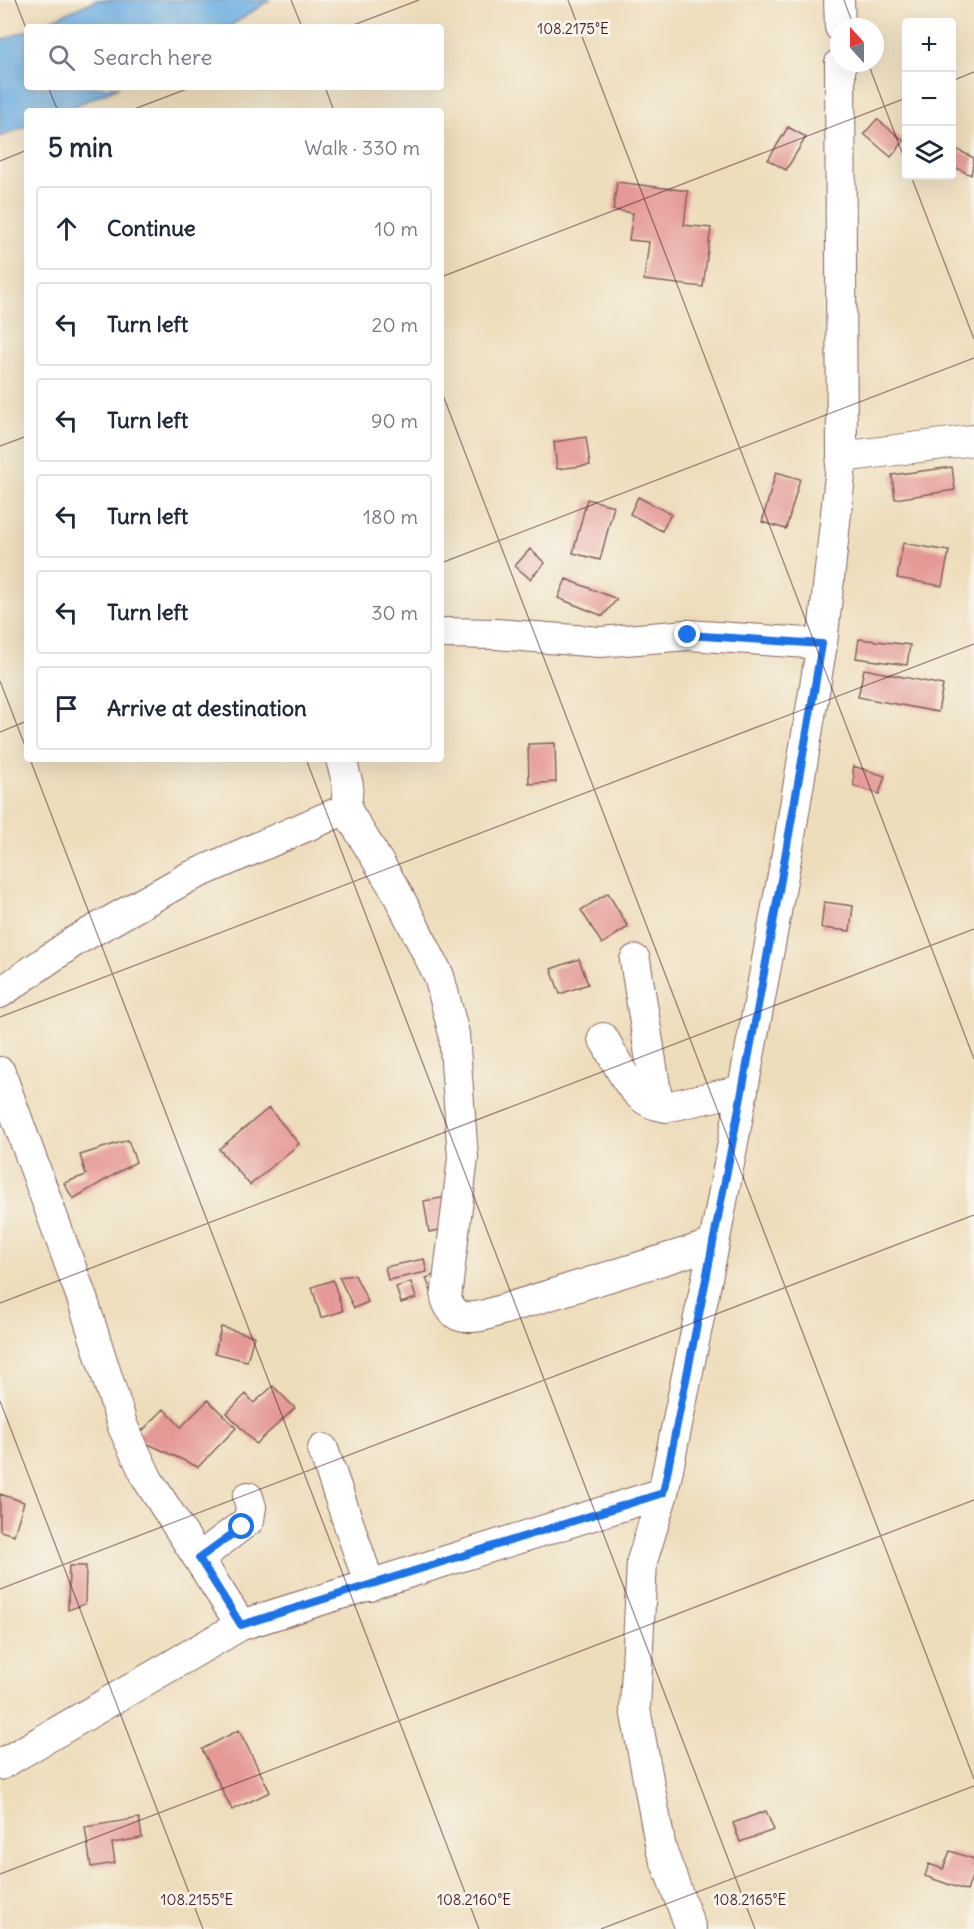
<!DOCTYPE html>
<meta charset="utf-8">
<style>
body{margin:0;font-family:Delius,sans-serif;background:#f2f2f3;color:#1f2937}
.controls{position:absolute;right:18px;top:18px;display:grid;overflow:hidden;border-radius:6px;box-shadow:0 6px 24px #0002}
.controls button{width:54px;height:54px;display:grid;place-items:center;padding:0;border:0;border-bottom:2px solid #e0e1e3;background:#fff;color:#1f2937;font:30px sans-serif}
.compass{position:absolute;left:830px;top:18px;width:54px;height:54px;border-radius:50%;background:#fff;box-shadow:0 6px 24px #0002;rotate:339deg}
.stop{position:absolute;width:18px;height:18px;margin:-14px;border:4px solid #1a73e8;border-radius:50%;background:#fff}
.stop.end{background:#1a73e8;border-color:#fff;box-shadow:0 2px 6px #0008}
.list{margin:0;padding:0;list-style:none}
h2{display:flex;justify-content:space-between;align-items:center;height:78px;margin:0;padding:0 24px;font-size:26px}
h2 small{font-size:20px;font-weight:400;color:#747a83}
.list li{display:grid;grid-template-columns:39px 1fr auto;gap:18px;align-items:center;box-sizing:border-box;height:84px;margin:0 12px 12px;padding:0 12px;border:2px solid #e0e1e3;border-radius:6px}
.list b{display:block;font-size:22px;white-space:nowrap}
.list em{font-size:20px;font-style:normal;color:#747a83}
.icon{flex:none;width:33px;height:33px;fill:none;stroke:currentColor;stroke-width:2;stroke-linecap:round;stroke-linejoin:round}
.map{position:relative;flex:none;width:974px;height:1929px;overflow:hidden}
.search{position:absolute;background:#fff;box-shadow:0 6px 24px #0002;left:24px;top:24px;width:420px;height:66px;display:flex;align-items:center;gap:15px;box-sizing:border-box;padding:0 21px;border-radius:6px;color:#747a83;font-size:22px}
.panel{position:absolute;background:#fff;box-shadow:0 6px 24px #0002;left:24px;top:108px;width:420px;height:654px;border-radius:6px}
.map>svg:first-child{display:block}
.water{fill:#6fb0e3;stroke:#5c6887;stroke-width:1.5}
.building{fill:#e59997}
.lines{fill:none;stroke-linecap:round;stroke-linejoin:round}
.minor-casing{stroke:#83625d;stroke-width:32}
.minor{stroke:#fff;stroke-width:30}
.route{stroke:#1a73e8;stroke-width:8}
.ticks{fill:none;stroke:#4a1f2b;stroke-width:1.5;stroke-opacity:0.45}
.ticks-label{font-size:15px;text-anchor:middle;fill:#4a1f2b;stroke:#f7f3e8;stroke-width:6;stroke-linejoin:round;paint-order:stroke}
</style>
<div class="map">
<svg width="974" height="1929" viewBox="0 0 974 1929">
<rect width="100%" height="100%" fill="#f7f3e8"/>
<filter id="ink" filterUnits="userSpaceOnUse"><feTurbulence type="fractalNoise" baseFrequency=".0167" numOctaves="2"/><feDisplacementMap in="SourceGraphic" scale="12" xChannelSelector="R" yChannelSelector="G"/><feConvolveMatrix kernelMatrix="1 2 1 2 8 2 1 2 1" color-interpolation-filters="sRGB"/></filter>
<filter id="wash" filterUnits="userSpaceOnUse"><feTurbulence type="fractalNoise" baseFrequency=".008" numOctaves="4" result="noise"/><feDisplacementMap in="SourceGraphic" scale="24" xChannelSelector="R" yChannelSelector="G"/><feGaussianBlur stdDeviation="1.35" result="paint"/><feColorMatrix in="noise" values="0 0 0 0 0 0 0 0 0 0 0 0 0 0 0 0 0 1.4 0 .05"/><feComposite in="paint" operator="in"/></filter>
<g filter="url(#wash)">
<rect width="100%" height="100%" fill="#edb"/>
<path class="water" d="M96,0H270L229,27H34Z
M27,30V87H119L62,111H27V126L0,137V41Z"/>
<g id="blocks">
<path class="building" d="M877,119L904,141L891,157L864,134Z
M788,127L806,137L786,170L768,160Z
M952,147L974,158L971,175L952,166Z
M617,182L688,191L684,225L711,228L703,287L644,280L649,242L629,240L633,213L613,210Z
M586,437L590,465L557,469L554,442Z
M952,467L955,490L895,499L892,475Z
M776,472L800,479L786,529L762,522Z
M638,497L671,514L662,531L630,514Z
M587,499L614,506L600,560L573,553Z
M903,543L949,551L942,586L897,578Z
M530,549L545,563L530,579L515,566Z
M566,579L617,599L603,616L558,598Z
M859,639L910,645L907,665L856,658Z
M864,669L943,685L938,712L858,697Z
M555,743L556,782L529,784L528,744Z
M853,766L885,776L879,794L854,786Z
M608,893L628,927L602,944L581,910Z
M824,902L853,906L850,931L821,928Z
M579,959L588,984L560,994L551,969Z
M269,1108L299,1144L250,1185L219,1149Z
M128,1140L136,1162L73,1199L64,1183L86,1175L80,1155Z
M453,1196L449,1228L429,1232L424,1201Z
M424,1259L427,1272L388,1280L385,1267Z
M445,1271L432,1294L426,1278Z
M355,1275L368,1302L354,1308L339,1277Z
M333,1280L343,1311L321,1318L312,1287Z
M411,1282L416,1298L401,1303L396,1287Z
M221,1327L254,1336L247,1361L215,1353Z
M273,1386L295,1408L256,1444L227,1413L246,1394L254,1403Z
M208,1400L236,1428L198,1467L135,1438L164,1409L181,1427Z
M0,1494L24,1502L14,1535L0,1531Z
M69,1566H86L85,1604L68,1610Z
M239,1730L270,1792L232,1810L202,1749Z
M766,1811L774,1830L740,1842L733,1823Z
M139,1818L142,1838L112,1843L115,1863L91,1867L85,1827Z
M950,1851L974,1859V1870L967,1891L925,1876L929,1864L943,1869Z"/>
</g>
</g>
<g filter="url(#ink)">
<use href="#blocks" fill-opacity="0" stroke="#83625d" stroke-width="1.5"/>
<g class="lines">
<defs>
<path id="minor" d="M839,0L840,27
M842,457L974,440
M441,633L496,634L600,642L688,635L822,644
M346,809L396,891L439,976L454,1034L463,1158L446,1298C452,1318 463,1319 482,1316L714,1244
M635,960L658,1105L666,1107L743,1090
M0,993L75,941L187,878L346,809L348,785L341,759
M603,1038C617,1060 630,1099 658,1105
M0,1072L82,1298L123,1427L148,1480L241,1625L663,1493
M323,1449L370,1586
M199,1558L249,1520L251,1507L248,1497
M0,1765L241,1625
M691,1929L661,1849L635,1709L642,1561L663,1493L714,1244L788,848L822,644L842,457L840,63"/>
</defs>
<use href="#minor" class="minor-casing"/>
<use href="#minor" class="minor"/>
</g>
</g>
<g class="lines" filter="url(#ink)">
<path class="route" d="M242,1527L199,1558L241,1625L663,1493C721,1211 774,928 822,644L688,635"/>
</g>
<path class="ticks" d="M15,0L27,31M291,0L302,27M568,0L974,1059M844,0L854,27M348,27L419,0M868,63L906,163M952,81L974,72M48,87L58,111M325,87L334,111M129,111L192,87M0,161L27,150M911,176L974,339M441,277L906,98M441,390L974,1779M0,446L27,436M441,563L974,358M0,681L27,751M0,732L27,721M30,759L479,1929M306,759L755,1929M0,1017L974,644M0,1303L974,929M0,1401L203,1929M0,1589L974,1215M0,1874L974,1500M601,1929L974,1786"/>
<g class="ticks-label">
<text x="573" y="34">108.2175°E</text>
<text x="197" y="1905">108.2155°E</text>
<text x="474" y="1905">108.2160°E</text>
<text x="750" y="1905">108.2165°E</text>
</g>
</svg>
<div class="controls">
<button>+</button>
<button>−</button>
<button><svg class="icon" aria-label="layers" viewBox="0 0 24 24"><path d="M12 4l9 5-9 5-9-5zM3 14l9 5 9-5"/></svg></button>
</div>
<svg class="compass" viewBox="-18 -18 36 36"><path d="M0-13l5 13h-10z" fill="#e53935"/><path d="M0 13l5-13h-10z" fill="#747a83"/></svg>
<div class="stop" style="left:242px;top:1527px"></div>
<div class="stop end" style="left:688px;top:635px"></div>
<div class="search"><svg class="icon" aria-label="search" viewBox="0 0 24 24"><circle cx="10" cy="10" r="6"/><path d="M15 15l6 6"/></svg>Search here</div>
<section class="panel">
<h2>5 min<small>Walk · 330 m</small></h2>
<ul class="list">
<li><svg class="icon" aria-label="ahead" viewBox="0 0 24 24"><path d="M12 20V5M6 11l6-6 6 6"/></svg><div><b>Continue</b></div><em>10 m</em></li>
<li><svg class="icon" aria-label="left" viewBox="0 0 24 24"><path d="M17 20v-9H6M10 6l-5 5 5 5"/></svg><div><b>Turn left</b></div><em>20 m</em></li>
<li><svg class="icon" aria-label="left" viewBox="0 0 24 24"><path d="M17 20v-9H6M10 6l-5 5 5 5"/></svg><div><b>Turn left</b></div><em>90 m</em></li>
<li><svg class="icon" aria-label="left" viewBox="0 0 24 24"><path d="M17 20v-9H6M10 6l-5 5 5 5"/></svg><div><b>Turn left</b></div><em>180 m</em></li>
<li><svg class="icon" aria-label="left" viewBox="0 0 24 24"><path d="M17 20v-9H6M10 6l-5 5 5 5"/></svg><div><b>Turn left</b></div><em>30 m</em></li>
<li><svg class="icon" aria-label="arrive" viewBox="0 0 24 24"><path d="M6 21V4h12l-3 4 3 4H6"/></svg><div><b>Arrive at destination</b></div></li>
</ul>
</section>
</div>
